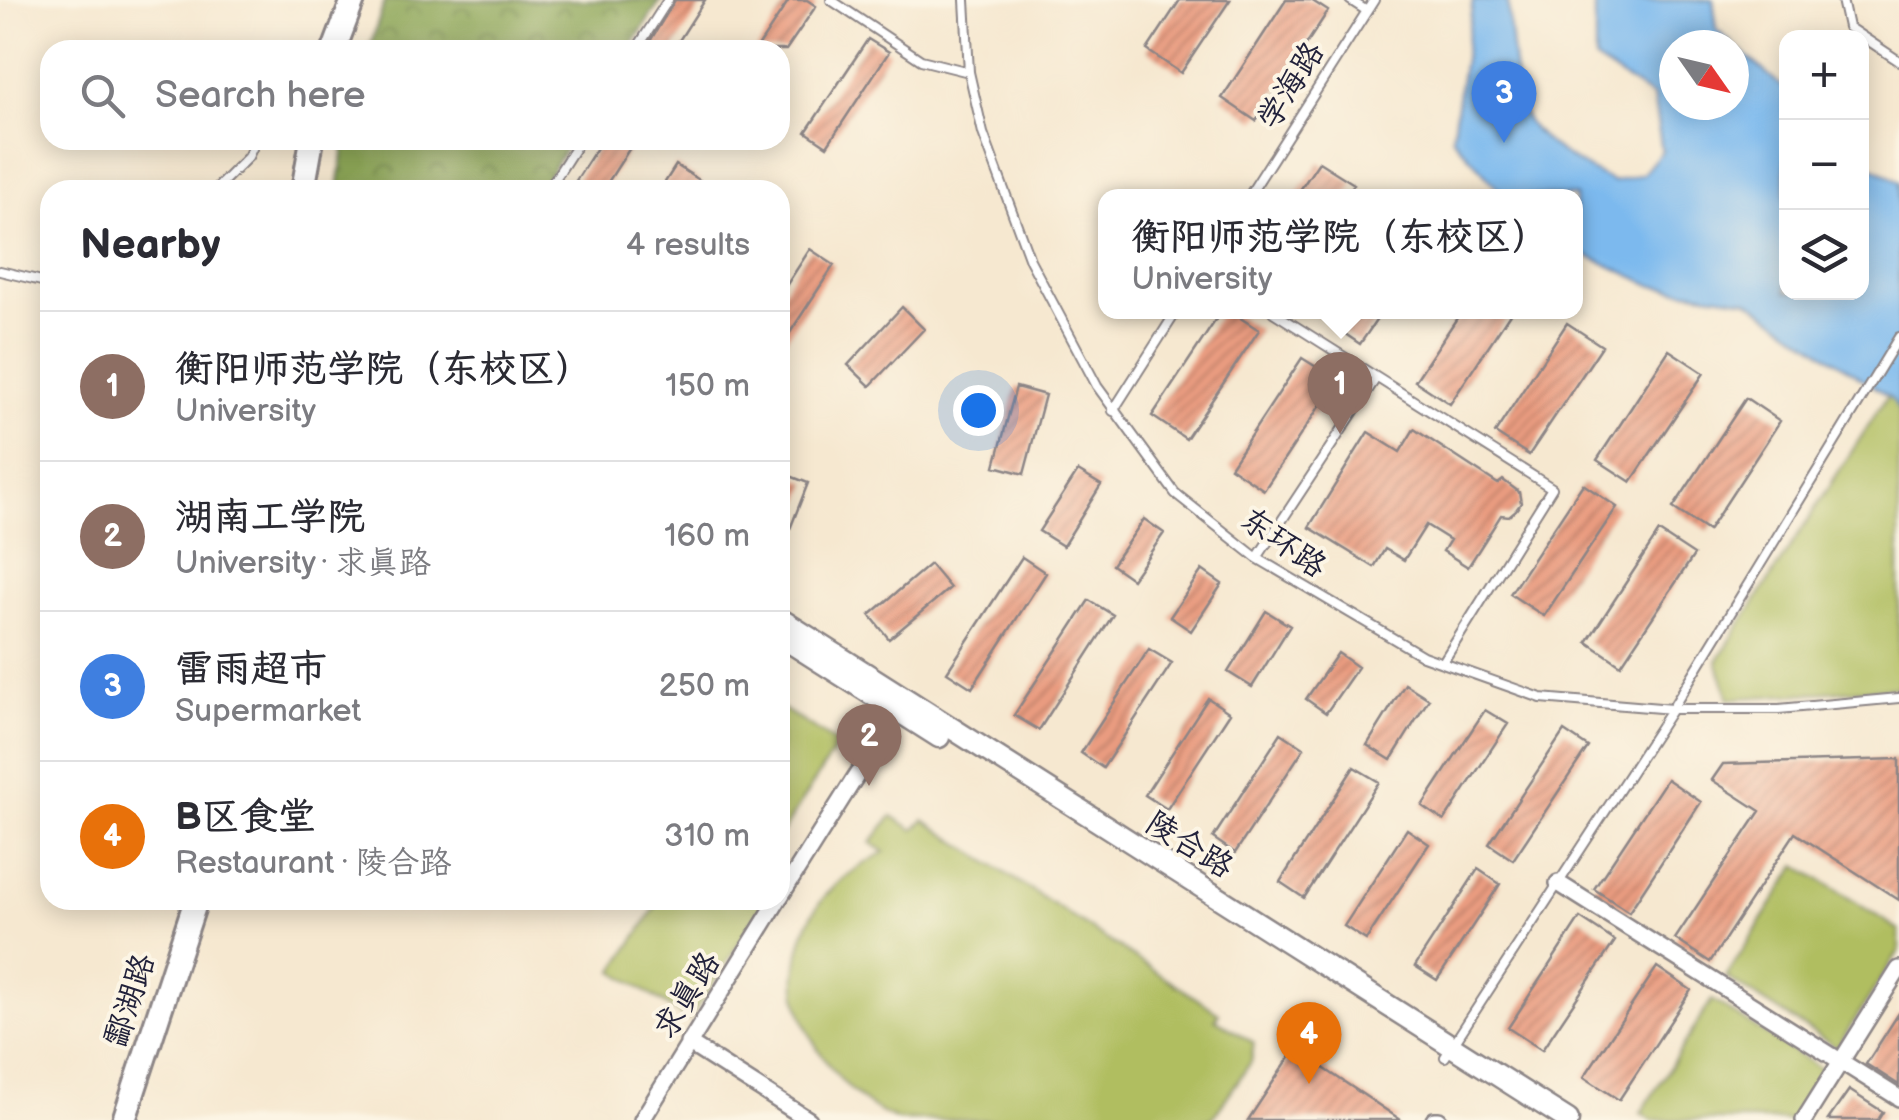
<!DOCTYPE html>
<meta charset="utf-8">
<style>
body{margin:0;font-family:"Balsamiq Sans","LXGW WenKai TC",sans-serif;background:#f2f2f3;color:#2b2b33}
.controls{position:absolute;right:30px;top:30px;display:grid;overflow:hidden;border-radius:20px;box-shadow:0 5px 25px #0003}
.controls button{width:90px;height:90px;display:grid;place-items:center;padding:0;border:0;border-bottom:2px solid #e1e1e2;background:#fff;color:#2b2b33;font:50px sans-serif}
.compass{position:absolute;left:1659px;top:30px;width:90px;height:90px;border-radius:50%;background:#fff;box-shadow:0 5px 25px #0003;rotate:124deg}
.you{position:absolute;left:978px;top:410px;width:35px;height:35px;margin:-25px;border:8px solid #fff;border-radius:50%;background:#1a73e8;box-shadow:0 0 0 15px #1a73e833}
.badge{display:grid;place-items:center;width:65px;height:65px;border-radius:50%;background:#d93025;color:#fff;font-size:32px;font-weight:700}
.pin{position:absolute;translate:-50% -82px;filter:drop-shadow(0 2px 5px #0008)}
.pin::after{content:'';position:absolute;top:52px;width:35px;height:30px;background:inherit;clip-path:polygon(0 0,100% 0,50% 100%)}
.popup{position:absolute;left:1098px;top:189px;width:485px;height:130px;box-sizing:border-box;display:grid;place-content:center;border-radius:20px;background:#fff;filter:drop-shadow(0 2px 8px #0005);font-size:32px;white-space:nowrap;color:#7c7c81}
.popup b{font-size:38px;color:#2b2b33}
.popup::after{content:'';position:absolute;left:50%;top:100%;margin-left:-20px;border:20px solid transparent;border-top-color:#fff}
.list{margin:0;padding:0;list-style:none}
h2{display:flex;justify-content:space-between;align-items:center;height:130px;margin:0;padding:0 40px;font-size:42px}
h2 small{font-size:32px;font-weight:400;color:#7c7c81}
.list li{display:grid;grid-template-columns:65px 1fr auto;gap:30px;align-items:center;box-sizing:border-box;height:150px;padding:0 40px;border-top:2px solid #e1e1e2}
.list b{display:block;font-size:38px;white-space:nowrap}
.list p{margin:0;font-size:32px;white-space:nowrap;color:#7c7c81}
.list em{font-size:32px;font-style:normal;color:#7c7c81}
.icon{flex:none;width:55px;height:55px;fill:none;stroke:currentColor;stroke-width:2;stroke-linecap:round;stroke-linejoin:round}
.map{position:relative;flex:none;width:1899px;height:1120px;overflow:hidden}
.search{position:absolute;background:#fff;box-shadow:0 5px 25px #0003;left:40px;top:40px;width:750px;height:110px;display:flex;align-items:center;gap:25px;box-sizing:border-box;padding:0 35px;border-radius:30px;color:#7c7c81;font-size:38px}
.panel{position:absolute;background:#fff;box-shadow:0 5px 25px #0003;left:40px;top:180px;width:750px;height:730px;border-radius:30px}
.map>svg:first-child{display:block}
.green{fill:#b0be61;stroke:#69704e;stroke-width:2.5}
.forest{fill:url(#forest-crowns);stroke:#576449;stroke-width:2.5}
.water{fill:#7bb9ee;stroke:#4e6e94;stroke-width:2.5}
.building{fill:url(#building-hatch)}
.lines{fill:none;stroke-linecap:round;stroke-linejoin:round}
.service-casing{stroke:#8c8586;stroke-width:12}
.minor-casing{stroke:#8c8586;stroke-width:20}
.tertiary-casing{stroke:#8c8586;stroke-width:25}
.secondary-casing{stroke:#8c8586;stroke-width:28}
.service{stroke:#fff;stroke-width:8}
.minor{stroke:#fff;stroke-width:15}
.tertiary{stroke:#fff;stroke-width:20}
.secondary{stroke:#fff;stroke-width:22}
.labels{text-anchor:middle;stroke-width:8;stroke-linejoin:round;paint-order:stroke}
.street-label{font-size:32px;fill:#22223b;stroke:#fcf5e5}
</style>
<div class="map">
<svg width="1899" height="1120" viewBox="0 0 1899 1120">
<defs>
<pattern id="forest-crowns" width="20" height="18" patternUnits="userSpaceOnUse" patternTransform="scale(2.5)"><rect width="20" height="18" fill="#8ca557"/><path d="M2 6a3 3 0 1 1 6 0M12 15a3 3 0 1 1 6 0" fill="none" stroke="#728649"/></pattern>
<pattern id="building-hatch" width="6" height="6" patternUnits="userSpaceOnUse" patternTransform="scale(2.5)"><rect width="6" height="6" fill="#ea9c80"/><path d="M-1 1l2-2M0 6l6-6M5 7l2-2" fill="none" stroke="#bd7f6a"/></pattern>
</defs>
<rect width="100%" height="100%" fill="#fcf5e5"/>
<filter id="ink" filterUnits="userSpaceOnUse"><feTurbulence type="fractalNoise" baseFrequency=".01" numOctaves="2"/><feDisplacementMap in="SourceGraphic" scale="20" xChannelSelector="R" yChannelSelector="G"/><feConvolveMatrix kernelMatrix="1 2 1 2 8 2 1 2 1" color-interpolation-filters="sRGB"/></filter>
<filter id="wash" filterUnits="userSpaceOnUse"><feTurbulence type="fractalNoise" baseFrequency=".0048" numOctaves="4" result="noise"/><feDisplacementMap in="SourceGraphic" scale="40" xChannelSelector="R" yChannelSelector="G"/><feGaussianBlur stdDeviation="2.25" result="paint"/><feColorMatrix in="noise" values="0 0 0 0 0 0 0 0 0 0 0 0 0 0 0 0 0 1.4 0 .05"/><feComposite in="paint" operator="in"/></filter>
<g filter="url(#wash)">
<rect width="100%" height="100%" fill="#f6e8d0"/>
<path class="green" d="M1899,378V687L1729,699L1717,661Z
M780,707L838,744L780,836Z
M892,816L914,830L924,820L1219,1013L1215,1019L1254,1043L1251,1062L1211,1120C1132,1120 1054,1120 975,1120C953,1120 920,1120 899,1120C847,1105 790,1026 796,973C802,910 830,881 885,852L871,843Z
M1797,865L1899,930V951L1837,1048L1726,977Z
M660,900H767L689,1020L614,971Z
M1712,1000L1824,1071L1793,1120H1652L1641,1113Z"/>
<path class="forest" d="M385,0H661L629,50H369Z
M345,140H571L539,190H338Z"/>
<path class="water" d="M1473,0H1508C1509,23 1516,109 1529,124C1551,151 1583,166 1613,182L1643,174L1662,151L1653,97L1595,60V0H1713L1717,30L1734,45H1674V105H1734V45L1785,89L1786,292H1862V167L1875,168L1899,182V411L1892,399L1747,300L1654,286L1575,250V196H1506L1500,191L1452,137Z"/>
<g id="blocks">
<path class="building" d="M675,0H705L673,50H654L647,46Z
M789,0H807L816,6L786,50H756Z
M1180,0H1230L1181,73L1147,50Z
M1286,0H1311L1328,11L1256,121L1222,98Z
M868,39L889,52L827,146L806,132Z
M602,140H635L603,190H570Z
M1319,162L1354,184L1346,196H1296Z
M676,165L701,181L695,190H660Z
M810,249L834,265L780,348V295Z
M902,307L924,329L870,386L848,365Z
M1221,312H1231L1259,330L1186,439L1152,416Z
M1332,312H1382L1360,344L1326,321Z
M1461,312H1511L1450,404L1415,381Z
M1567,323L1602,346L1529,455L1495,433Z
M1669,350L1704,373L1631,482L1597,460Z
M1302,358L1337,380L1264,490L1230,467Z
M1016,387L1045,395L1024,474L995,466Z
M1746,398L1780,421L1708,531L1673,508Z
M1414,429L1498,484L1503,480L1519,492L1521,503L1516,510L1509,516L1501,515L1468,567L1443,551L1450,540L1426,525L1404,560L1385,549L1374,567L1309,527L1368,432L1400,452Z
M1078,471L1101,485L1063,546L1039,531Z
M780,472L808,483L781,552H780Z
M1583,484L1617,507L1544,616L1510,594Z
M1144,519L1164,533L1132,579L1112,565Z
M1659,532L1694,555L1621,665L1587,642Z
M1022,557L1046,573L972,688L947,672Z
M930,564L950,588L889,639L870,615Z
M1202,570L1222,584L1191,631L1170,617Z
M1089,600L1113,615L1039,730L1014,715Z
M1266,611L1290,626L1252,687L1228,672Z
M1149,649L1172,663L1103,768L1081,753Z
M1338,653L1358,667L1326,713L1306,699Z
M1405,684L1429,699L1391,760L1367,745Z
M1208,698L1230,713L1167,809L1145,795Z
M1485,710L1508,724L1444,821L1422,806Z
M1564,731L1588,747L1513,860L1489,844Z
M1281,733L1304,748L1235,853L1213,838Z
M1899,759V900L1795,833L1710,962L1675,939L1760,811L1712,780L1723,764Z
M1354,767L1379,782L1304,898L1280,882Z
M1667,779L1701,802L1629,912L1594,889Z
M1407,829L1429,844L1366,940L1344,926Z
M1478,869L1500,884L1437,980L1415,966Z
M1580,918L1615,941L1542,1050L1508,1028Z
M1657,967L1691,990L1619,1100L1584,1077Z
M1899,1013V1085L1866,1064Z
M1295,1049L1401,1120H1248Z
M1849,1090L1883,1112L1878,1120H1828Z"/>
</g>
</g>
<g filter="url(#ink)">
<use href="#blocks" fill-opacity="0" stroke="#8c8586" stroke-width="2.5"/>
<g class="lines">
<defs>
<path id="service" d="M831,0L921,60L969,72
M965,0L969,72L983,133L1030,260L1097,386L1175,493L1257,558L1423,656L1541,698L1672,709H1779L1899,698
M1350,0L1367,11
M1842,0L1848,27L1899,61
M636,50L668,0
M215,190L248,157L256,140
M548,190L580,140
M1249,196L1374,0
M0,271L50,283
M1273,312L1552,488L1443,662
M1113,411L1176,312
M1257,558L1376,378
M1445,1057L1672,709L1899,337"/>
<path id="minor" d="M1558,883L1899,1098
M780,897L858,773
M688,1043L809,1120
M642,1120L778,900
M1434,1120H1439
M1804,1120L1899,969"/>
<path id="tertiary" d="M780,619L1568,1120
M780,636L939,737"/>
<path id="secondary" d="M334,50L353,0
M303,190L312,140
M124,1120L196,900"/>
</defs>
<use href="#service" class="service-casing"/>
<use href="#minor" class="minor-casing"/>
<use href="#tertiary" class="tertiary-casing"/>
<use href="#secondary" class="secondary-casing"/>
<use href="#service" class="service"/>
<use href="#minor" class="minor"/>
<use href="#tertiary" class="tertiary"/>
<use href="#secondary" class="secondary"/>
</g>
</g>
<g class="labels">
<g class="street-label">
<text transform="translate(1290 85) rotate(-58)" y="11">学海路</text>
<text transform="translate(1284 542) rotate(35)" y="11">东环路</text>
<text transform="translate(1190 844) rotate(32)" y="11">陵合路</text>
<text transform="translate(686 995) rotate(-58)" y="11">求真路</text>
<text transform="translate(129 1000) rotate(-72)" y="11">酃湖路</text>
</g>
</g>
</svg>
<div class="controls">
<button>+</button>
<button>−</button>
<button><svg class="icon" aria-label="layers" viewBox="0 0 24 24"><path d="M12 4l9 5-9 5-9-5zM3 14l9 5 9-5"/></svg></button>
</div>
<svg class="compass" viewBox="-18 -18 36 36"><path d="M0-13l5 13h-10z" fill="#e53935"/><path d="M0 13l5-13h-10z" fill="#7c7c81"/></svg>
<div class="you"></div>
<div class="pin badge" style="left:1340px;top:434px;background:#8d6e63">1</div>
<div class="popup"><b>衡阳师范学院（东校区）</b>University</div>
<div class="pin badge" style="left:869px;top:786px;background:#8d6e63">2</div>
<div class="pin badge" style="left:1504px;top:143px;background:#3f7fe0">3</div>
<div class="pin badge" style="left:1309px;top:1084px;background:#e8710a">4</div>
<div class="search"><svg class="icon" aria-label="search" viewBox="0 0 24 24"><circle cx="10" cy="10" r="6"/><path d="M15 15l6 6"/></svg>Search here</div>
<section class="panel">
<h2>Nearby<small>4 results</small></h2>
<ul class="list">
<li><span class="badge" style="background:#8d6e63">1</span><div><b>衡阳师范学院（东校区）</b><p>University</p></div><em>150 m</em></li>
<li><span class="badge" style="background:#8d6e63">2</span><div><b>湖南工学院</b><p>University · 求真路</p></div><em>160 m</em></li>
<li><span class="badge" style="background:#3f7fe0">3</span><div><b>雷雨超市</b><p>Supermarket</p></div><em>250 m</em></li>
<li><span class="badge" style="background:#e8710a">4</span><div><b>B区食堂</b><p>Restaurant · 陵合路</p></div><em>310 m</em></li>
</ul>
</section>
</div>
